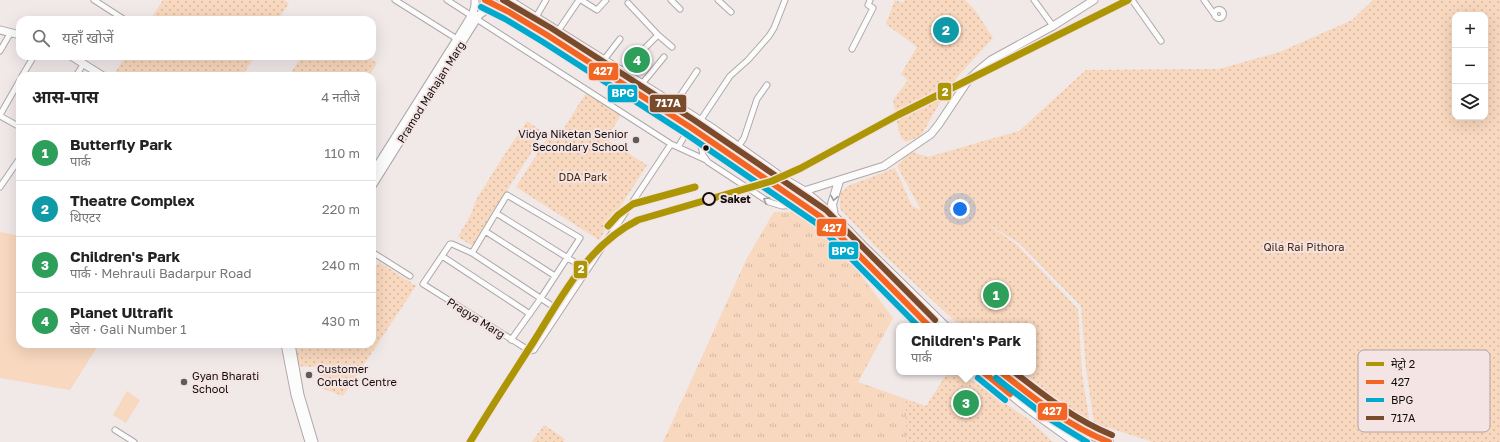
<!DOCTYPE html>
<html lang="hi">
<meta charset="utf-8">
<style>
body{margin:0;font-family:"Golos Text","Noto Sans Devanagari",sans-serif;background:#f6f6f6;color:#222}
.controls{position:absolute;right:12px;top:12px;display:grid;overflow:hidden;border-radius:8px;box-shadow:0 4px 16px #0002}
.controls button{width:36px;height:36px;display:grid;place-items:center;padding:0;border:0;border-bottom:1px solid #e0e0e0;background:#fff;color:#222;font:20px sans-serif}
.you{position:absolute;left:960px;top:209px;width:14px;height:14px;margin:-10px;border:3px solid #fff;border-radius:50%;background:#1a73e8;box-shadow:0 0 0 6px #1a73e833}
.badge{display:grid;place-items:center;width:26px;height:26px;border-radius:50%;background:#605a5a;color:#fff;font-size:13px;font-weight:700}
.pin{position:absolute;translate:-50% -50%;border:2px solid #fff;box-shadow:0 1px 4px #0006}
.popup{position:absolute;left:896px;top:323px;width:140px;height:52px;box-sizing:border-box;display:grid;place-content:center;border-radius:8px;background:#fff;filter:drop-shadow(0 1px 3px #0005);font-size:13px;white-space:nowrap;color:#767676}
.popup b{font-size:15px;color:#222}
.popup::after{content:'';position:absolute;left:50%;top:100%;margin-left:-8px;border:8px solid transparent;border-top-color:#fff}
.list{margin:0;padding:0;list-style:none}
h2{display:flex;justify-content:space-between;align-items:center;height:52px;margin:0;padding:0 16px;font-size:17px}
h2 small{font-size:13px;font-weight:400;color:#767676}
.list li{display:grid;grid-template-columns:26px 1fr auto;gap:12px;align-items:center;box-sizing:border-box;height:56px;padding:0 16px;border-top:1px solid #e0e0e0}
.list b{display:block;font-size:15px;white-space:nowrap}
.list p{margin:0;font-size:13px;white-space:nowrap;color:#767676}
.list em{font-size:13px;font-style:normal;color:#767676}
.icon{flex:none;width:22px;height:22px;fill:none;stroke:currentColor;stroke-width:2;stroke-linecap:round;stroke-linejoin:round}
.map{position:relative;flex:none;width:1500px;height:442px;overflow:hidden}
.search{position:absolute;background:#fff;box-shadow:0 4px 16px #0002;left:16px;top:16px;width:360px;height:44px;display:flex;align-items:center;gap:10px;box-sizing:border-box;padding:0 14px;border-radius:12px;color:#767676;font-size:15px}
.panel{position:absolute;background:#fff;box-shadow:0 4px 16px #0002;left:16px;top:72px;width:360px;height:276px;border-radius:12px}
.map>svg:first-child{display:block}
.grass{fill:url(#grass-tufts)}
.park{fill:url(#park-dots);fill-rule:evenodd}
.garden{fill:#f8d8be}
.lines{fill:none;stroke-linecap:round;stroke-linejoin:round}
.stream{stroke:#f9c5ee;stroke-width:1.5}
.street-casing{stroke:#aea8a8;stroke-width:7}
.secondary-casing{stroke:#aea8a8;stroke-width:9}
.primary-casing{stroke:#aea8a8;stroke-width:10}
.street{stroke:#fdfcfc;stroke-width:5}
.secondary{stroke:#fdfcfc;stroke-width:7}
.primary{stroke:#fdfcfc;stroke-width:8}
.bus-1-casing{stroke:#f5e4e4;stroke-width:9}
.bus-2-casing{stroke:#f5e4e4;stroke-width:9}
.bus-3-casing{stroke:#f5e4e4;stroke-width:9}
.bus-1{stroke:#f26522;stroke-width:6}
.bus-2{stroke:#00a9ce;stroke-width:6}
.bus-3{stroke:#7a4b2a;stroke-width:6}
.metro-1-casing{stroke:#f5e4e4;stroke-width:10}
.metro-1{stroke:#ac9605;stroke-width:7}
.oneway{stroke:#9f9c9c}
.poi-dot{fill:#605a5a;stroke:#f5e4e4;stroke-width:1.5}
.bus-dot{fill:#120d0d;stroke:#f5e4e4;stroke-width:1.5}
.stop-dot{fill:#f5e4e4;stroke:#120d0d;stroke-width:2}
.labels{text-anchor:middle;stroke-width:4;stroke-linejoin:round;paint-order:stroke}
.street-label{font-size:11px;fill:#120d0d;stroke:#f5e4e4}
.poi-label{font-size:11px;fill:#120d0d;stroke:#f5e4e4;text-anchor:start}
.park-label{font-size:11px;fill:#462b10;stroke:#f5e4e4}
.stop-label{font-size:11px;font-weight:bold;fill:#120d0d;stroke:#f5e4e4;text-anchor:start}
.key{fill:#f5e4e4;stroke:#b1a4a4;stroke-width:1}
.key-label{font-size:11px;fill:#120d0d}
.line-badge{stroke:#f5e4e4;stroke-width:1.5}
.badge-label{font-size:11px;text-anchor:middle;font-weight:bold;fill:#fff}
</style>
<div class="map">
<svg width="1500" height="442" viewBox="0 0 1500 442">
<defs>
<pattern id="grass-tufts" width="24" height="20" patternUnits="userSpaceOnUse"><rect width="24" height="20" fill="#f8d8be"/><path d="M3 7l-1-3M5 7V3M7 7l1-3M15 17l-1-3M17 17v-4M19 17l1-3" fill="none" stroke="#d4b8a2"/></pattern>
<pattern id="park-dots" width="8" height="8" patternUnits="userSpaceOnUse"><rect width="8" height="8" fill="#f8d8be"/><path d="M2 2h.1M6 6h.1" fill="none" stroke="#d4b8a2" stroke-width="1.8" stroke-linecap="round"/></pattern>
</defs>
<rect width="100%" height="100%" fill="#f1e8e8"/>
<path class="grass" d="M774,212H801L846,255L893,318L858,382L906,399V442H663L747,258Z"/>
<path class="park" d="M163,0H284L289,3L278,20H150Z
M895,0L903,3L905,0H965L975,10L993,38L959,75L939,104L921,136L906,142L902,139L899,132L893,100L908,80L901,74L917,47L886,24Z
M1373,0H1500V442H1153L1094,423L1086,368L1081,306L1019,243L986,223L1017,245L1078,309L1082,374L1090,424L1051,401L1016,372H1033V326H960L883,254L840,209V193L848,186L895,168L912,206L921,210L897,166L910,151L928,157L1019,131L1086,70L1219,69L1280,52L1352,20ZM1455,15H1485V117H1455Z
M126,56H255L242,76H113Z
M302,56H366L377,63L369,76H289Z
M586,93L621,115L606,139L647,165L599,240L516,187L548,137L556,141Z
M527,121L544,133L511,184L490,220L473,246L458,237L472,212L476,200L501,160Z
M379,262L416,286L343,396L321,388L319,367L296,366L293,344H372V272Z
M948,372H960L1028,419L1053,442H906V399L926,406Z
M544,425L565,439L563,442H532Z"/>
<path class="garden" d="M0,232L20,236V344H99L70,390L0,378Z
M127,391L140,400L126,423L113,415Z"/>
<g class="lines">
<path class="stream" d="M722,158L725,154"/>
<defs>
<path id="street" d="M94,0L125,20
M395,0L457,39
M447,0L671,144L706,160
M581,0L597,10L606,0
M671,0L680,9
M718,0L731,12
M1034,0L1053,26
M1132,0L1161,41
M1204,0L1214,14
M628,3L658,35L672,47
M1214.5 14a4.5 4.5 0 1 1 9 0a4.5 4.5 0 1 1-9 0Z
M536,17L546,0
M558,31L579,0
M852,49L873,8L868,5L870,0
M0,51L11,32
M603,61L620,39
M22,76L34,56
M76,76L84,63
M614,79L658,35
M641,85L664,57
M674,105L697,71
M0,115L20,80
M0,116L20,127
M700,121L730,76L748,60L769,36L774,28L785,0
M698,132L703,155L708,162L769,202L782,206L803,205
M678,147L690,127
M738,147L744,138L757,99L767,85
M0,187L20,158
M496,213L507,195L580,238L541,298L511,340
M485,231L555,276
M372,252L410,276
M472,253L496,213L587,270
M442,256L530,314
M560,311L472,253L452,244H450L423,284L530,351L534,350L671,144
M115,430L134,442"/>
<path id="secondary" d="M0,30L20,35
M71,56L103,76
M372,174L457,39L473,13L475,5V0
M372,186L479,15L489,8L497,7
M804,191L884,166L931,134L939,124L969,79L980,69L991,60L1053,26L1094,0
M285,344L295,395L309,442
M291,344L300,395L314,442"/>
<path id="primary" d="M485,0L509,12L547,35L690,127L821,217L929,326
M508,0L713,129L785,180L804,191L834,216L863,246L945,326
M834,216L832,204L839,181
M983,372L1029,409L1075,442
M1001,372C1035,398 1068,429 1109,442"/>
</defs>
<use href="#street" class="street-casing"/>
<use href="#secondary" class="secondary-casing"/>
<use href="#primary" class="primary-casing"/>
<use href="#street" class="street"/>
<use href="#secondary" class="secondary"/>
<use href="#primary" class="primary"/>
<defs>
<path id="bus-1" d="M485,0L509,12L547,35L690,127L821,217L929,326
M983,372L1010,394
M1001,372C1035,399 1068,426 1109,442"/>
<path id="bus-2" d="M481,7L505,19L543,42L686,134L816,223L918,326
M978,378L1005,400
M996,378L1048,418L1087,442"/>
<path id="bus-3" d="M503,0L551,28L694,120L826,210L935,320
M1014,372C1045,396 1075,420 1112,435"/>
</defs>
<use href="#bus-1" class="bus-1-casing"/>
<use href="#bus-2" class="bus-2-casing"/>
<use href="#bus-3" class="bus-3-casing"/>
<use href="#bus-1" class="bus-1"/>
<use href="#bus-2" class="bus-2"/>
<use href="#bus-3" class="bus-3"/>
<defs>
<path id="metro-1" d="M608,226L618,215L633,204L695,187
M470,442C491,408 512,375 534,341C562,296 588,245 638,220L772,181L801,168L898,115L1128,0"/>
</defs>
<use href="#metro-1" class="metro-1-casing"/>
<use href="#metro-1" class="metro-1"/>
</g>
<defs><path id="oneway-chevron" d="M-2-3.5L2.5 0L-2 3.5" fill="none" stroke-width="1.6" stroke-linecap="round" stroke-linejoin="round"/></defs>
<g class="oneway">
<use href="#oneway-chevron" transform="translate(834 198) rotate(101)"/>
<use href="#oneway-chevron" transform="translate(766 200) rotate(-150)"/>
</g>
<g class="poi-dot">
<circle cx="636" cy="140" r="4"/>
<circle cx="309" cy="375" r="4"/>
<circle cx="184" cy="382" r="4"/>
</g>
<circle class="bus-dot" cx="706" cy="148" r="3.5"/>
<circle class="stop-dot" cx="709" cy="199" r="6"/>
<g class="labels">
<g class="street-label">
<text transform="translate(431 92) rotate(-58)" y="4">Pramod Mahajan Marg</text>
<text transform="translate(476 318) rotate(32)" y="4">Pragya Marg</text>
</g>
<g class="poi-label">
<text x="628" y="138" text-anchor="end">Vidya Niketan Senior<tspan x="628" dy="13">Secondary School</tspan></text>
<text x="317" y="373">Customer<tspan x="317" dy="13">Contact Centre</tspan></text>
<text x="192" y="380">Gyan Bharati<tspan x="192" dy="13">School</tspan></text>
</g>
<g class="park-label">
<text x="583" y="181">DDA Park</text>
<text x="1304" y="251">Qila Rai Pithora</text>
</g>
<g class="stop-label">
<text x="720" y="203">Saket</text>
</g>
</g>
<rect x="1358" y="350" width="132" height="82" rx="6" class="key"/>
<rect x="1366" y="362" width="18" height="4" fill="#ac9605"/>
<rect x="1366" y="380" width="18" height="4" fill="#f26522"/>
<rect x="1366" y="398" width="18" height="4" fill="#00a9ce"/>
<rect x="1366" y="416" width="18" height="4" fill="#7a4b2a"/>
<g class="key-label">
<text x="1391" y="368">मेट्रो 2</text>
<text x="1391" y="386">427</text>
<text x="1391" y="404">BPG</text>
<text x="1391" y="422">717A</text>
</g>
<g class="line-badge">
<rect x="588" y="62" width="31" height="19" rx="4" fill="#f26522"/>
<rect x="937" y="82" width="15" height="19" rx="4" fill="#ac9605"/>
<rect x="607" y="84" width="31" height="19" rx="4" fill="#00a9ce"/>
<rect x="649" y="94" width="38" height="19" rx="4" fill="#7a4b2a"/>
<rect x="816" y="218" width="31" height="19" rx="4" fill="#f26522"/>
<rect x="828" y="241" width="31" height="19" rx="4" fill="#00a9ce"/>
<rect x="573" y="260" width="15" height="19" rx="4" fill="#ac9605"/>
<rect x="1037" y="402" width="31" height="19" rx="4" fill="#f26522"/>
</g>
<g class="badge-label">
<text x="603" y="75">427</text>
<text x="945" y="96">2</text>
<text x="623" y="97">BPG</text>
<text x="668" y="107">717A</text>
<text x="832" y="232">427</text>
<text x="843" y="255">BPG</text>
<text x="581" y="273">2</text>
<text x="1052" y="415">427</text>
</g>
</svg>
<div class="controls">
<button>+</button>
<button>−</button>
<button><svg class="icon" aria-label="layers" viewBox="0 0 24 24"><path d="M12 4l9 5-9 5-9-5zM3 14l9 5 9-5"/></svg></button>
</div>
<div class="you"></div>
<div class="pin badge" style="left:996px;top:295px;background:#2e9e5b">1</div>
<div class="pin badge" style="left:946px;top:30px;background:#0f9aa8">2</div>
<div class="pin badge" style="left:966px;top:403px;background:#2e9e5b">3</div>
<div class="popup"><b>Children's Park</b>पार्क</div>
<div class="pin badge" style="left:637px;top:60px;background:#2e9e5b">4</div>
<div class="search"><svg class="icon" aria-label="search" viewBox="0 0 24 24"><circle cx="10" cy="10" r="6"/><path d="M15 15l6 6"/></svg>यहाँ खोजें</div>
<section class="panel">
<h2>आस-पास<small>4 नतीजे</small></h2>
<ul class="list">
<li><span class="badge" style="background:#2e9e5b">1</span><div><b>Butterfly Park</b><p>पार्क</p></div><em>110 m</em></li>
<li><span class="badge" style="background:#0f9aa8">2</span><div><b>Theatre Complex</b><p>थिएटर</p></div><em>220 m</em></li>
<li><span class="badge" style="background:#2e9e5b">3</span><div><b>Children's Park</b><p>पार्क · Mehrauli Badarpur Road</p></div><em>240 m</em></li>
<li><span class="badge" style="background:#2e9e5b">4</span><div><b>Planet Ultrafit</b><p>खेल · Gali Number 1</p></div><em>430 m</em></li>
</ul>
</section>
</div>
